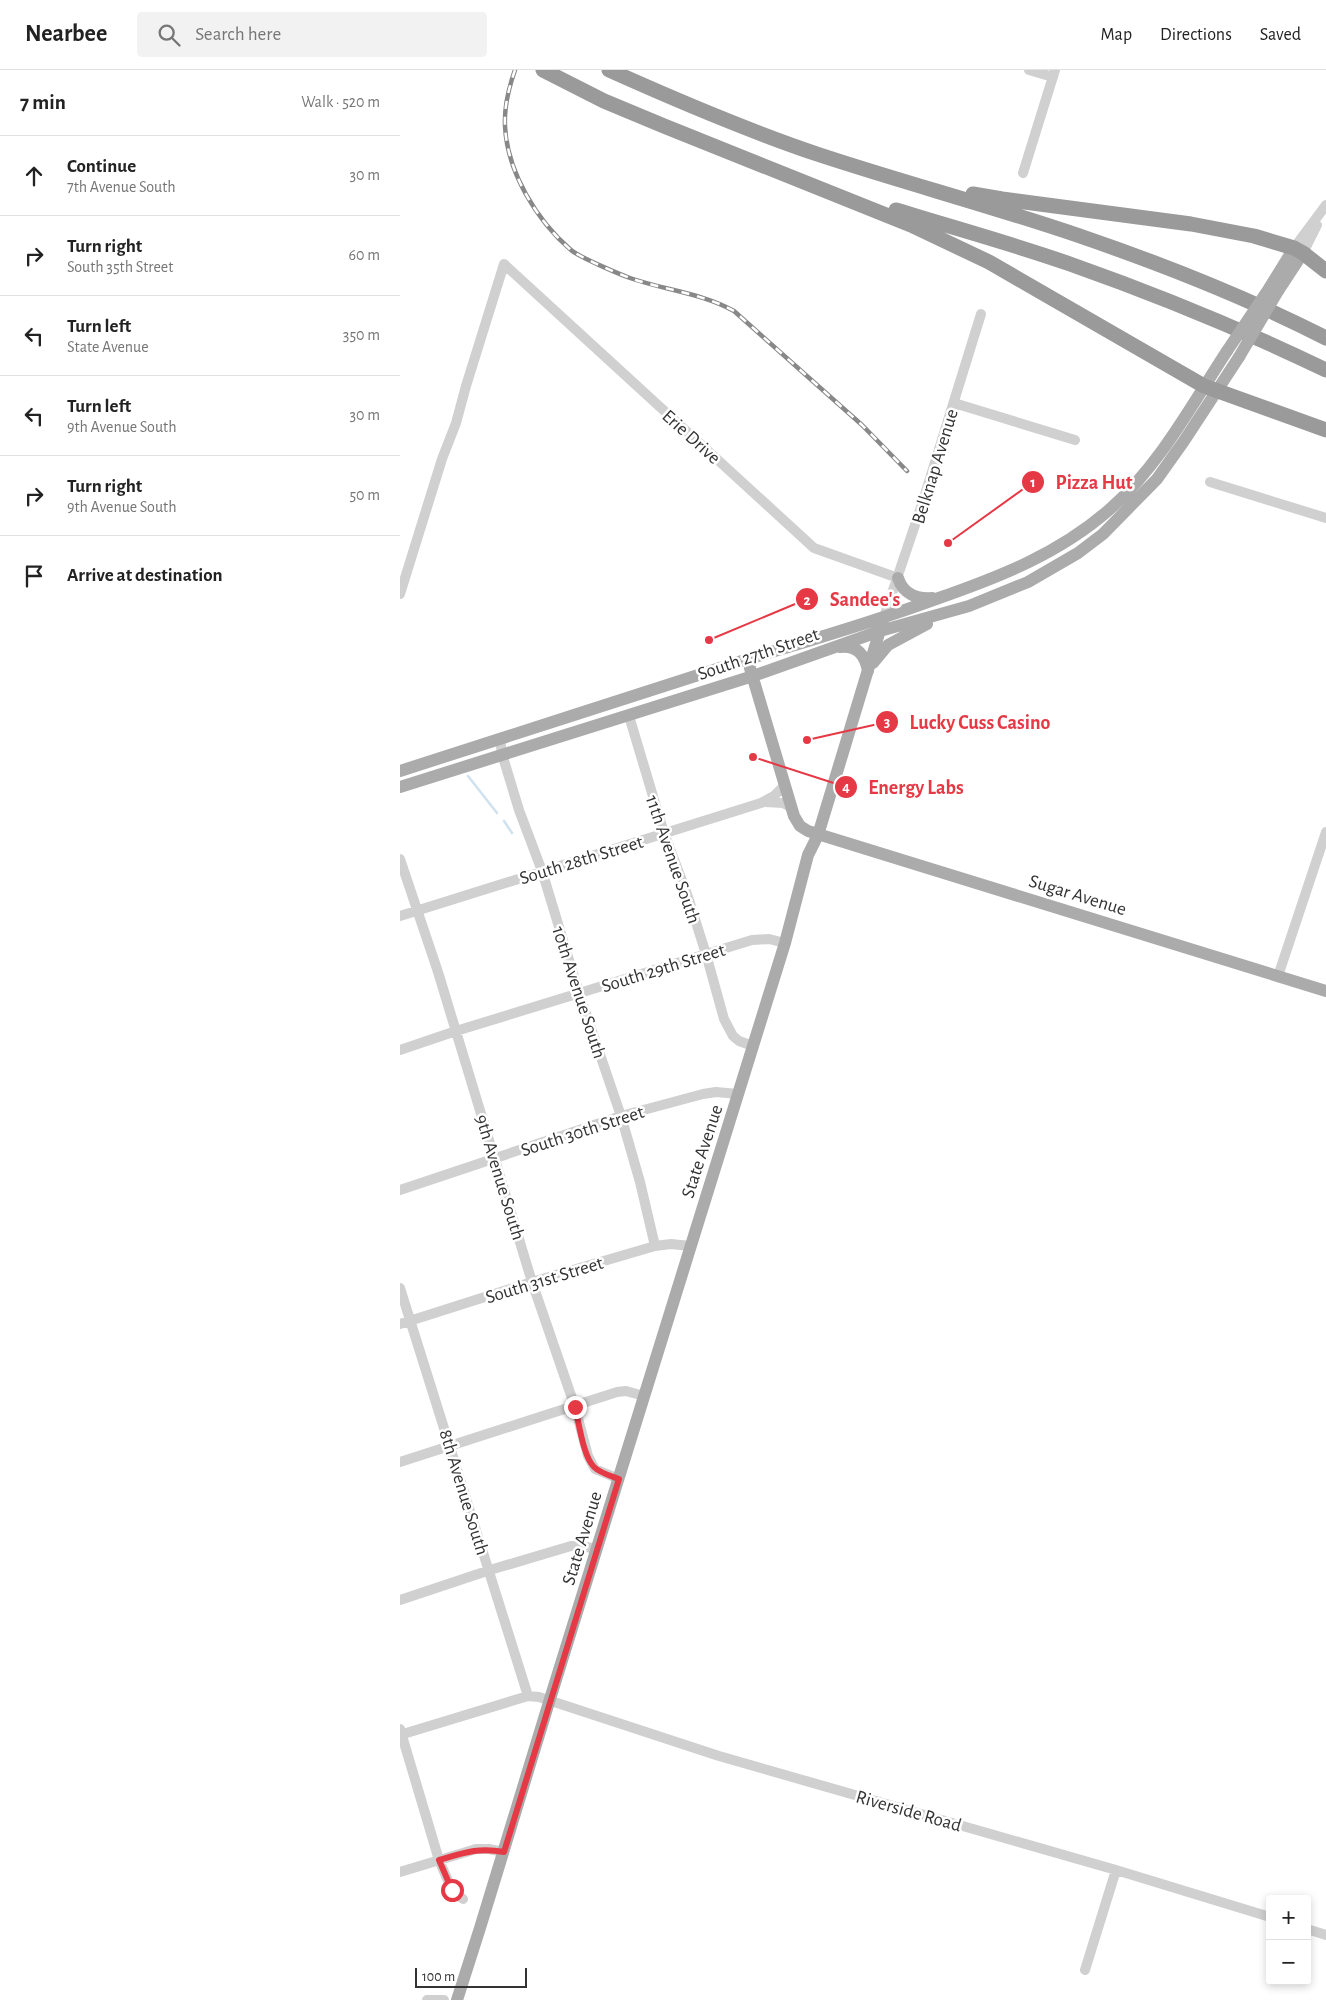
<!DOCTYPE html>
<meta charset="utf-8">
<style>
body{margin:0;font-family:"Alegreya Sans",sans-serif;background:#f2f2f2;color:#222}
.controls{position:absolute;right:15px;bottom:15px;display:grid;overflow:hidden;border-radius:5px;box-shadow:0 2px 8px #0003}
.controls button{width:45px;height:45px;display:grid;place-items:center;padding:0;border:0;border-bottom:1px solid #e0e0e0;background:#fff;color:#222;font:25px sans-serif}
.scale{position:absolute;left:15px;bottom:12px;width:112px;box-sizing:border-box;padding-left:5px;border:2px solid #333;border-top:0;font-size:14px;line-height:18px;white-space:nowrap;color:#333;-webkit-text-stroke:4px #fff;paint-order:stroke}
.stop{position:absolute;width:15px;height:15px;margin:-11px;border:4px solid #e63946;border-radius:50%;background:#fff}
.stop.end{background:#e63946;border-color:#fff;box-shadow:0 1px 5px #0008}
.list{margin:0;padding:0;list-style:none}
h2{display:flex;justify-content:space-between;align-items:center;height:65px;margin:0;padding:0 20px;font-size:21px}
h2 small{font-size:16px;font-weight:400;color:#767676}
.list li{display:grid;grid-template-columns:32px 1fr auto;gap:15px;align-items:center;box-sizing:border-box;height:80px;padding:0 20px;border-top:1px solid #e0e0e0}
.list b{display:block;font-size:19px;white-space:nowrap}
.list p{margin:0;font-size:16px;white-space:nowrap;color:#767676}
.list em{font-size:16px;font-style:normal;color:#767676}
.icon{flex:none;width:28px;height:28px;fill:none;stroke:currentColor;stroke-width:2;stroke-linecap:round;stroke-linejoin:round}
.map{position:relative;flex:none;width:926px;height:1930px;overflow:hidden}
header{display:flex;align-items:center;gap:30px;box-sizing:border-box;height:70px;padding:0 25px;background:#fff;border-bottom:1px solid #e0e0e0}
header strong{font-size:24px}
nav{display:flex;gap:28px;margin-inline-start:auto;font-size:18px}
.search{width:350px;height:45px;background:#f2f2f2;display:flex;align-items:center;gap:12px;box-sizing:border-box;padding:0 18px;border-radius:5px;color:#767676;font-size:19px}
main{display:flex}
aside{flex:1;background:#fff}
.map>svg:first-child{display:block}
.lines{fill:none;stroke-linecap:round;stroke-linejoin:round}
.stream{stroke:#cfe2ee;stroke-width:2.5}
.minor{stroke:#d0d0d0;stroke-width:10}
.major{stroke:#ababab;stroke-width:12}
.highway{stroke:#9a9a9a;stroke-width:15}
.rail-casing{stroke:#888;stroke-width:4.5}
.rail{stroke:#fff;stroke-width:2.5;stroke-dasharray:8;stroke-linecap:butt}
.major-bridge{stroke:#ababab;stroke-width:12}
.route{stroke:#e63946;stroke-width:6}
.labels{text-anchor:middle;stroke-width:5;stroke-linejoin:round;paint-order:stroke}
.street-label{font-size:19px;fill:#333;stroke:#fff}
.leader{fill:none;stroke:#e63946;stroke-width:2}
.callout-dot{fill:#e63946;stroke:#fff;stroke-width:2}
.mark-label{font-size:15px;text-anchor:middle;font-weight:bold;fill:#fff}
.callout-label{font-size:20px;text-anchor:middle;font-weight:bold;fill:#e63946;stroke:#fff;stroke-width:5;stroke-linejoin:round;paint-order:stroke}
</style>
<header>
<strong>Nearbee</strong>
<div class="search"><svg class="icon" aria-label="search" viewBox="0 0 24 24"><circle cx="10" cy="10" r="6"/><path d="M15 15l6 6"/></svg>Search here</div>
<nav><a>Map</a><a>Directions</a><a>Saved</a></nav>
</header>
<main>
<aside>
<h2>7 min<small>Walk · 520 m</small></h2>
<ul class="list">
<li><svg class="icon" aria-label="ahead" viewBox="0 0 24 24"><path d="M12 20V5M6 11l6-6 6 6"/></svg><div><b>Continue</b><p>7th Avenue South</p></div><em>30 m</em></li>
<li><svg class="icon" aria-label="right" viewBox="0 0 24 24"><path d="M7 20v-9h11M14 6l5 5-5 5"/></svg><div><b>Turn right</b><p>South 35th Street</p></div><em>60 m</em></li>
<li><svg class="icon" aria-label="left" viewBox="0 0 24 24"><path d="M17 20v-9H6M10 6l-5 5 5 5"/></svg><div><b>Turn left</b><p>State Avenue</p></div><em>350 m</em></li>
<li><svg class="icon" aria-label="left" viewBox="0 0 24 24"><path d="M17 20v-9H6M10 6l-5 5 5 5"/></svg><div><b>Turn left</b><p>9th Avenue South</p></div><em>30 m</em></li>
<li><svg class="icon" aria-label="right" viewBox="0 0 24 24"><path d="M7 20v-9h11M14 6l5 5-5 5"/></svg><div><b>Turn right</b><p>9th Avenue South</p></div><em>50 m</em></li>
<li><svg class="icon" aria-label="arrive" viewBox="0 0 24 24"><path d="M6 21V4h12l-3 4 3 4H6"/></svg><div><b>Arrive at destination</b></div></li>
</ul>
</aside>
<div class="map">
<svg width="926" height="1930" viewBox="0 0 926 1930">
<rect width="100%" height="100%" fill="#fff"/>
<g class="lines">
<path class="stream" d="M68,706L97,743
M104,751L112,763"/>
<path class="minor" d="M629,0L653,7
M623,103L655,0
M894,178L926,135
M903,183L917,155
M554,333L675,370
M810,412L926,448
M0,524L42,389L56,353L66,316L104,194L414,478L498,508
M484,547L523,431L581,244
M229,646L264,763L287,824L306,884L324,949L333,966L339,971L353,976
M100,669L102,684L119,740L142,801L179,923L221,1046L240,1112L255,1176
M365,732L383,733L391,737
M0,789L38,902L132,1212L175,1337L188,1386L195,1399L219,1409
M0,846L361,733L374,726L385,715
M878,906L926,762
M0,980L56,961L352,870L369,869L385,873
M0,1120L221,1046L303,1024L316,1022L338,1024
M0,1218L128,1626
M0,1254L132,1212L255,1176L271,1174L290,1176
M0,1392L217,1322L226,1321L244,1326
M0,1530L90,1500L171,1476H181L197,1479
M0,1659L39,1790L52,1820L63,1829
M0,1665L128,1626L139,1627L319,1686L716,1800L870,1847
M0,1802L76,1779H89L104,1782
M907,1859L926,1865
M685,1900L716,1800
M27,1930H44"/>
<path class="major" d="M870,217L894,178
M878,221L903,183
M498,508C503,524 517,529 532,528
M440,577C457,575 465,585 468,601
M473,593L488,575L527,554
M350,598L394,746L400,756L408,761L926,921
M0,701C116,664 232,626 348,589C411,570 474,552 536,529C599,507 659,484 710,439C759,396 791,336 827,281
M0,717L353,606L480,561L569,536L628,512L678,483L703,464L757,409L784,371L839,287
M57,1930L80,1858L150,1629L385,873L408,785L418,765L484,547"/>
<path class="highway" d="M143,0L204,31L264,56L511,155L589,192L804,316L926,360
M209,0C278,31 348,61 420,85C505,113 592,136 677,165C762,194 846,227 926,268
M573,124L602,129L791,154L854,166L894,178L903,183L926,201
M496,140C554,158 613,174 670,194C758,225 843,260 926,300"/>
<defs>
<path id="rail" d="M115,0C109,17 104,37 105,56C107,102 137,151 171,180C179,187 219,204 230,208C264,220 302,223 334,241L462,355L507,401"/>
</defs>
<use href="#rail" class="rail-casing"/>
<use href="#rail" class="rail"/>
<path class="major-bridge" d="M827,281L870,217
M839,287L878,221"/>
</g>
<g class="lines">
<path class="route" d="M52,1820L39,1790C63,1783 78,1777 104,1782L219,1409C211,1406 200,1403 194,1397C183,1386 179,1353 175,1337"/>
</g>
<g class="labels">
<g class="street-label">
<text transform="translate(292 366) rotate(42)" y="7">Erie Drive</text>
<text transform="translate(534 396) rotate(-73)" y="7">Belknap Avenue</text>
<text transform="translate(358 583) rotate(-19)" y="7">South 27th Street</text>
<text transform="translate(181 789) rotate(-17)" y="7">South 28th Street</text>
<text transform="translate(274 789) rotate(71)" y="7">11th Avenue South</text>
<text transform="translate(678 824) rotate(17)" y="7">Sugar Avenue</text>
<text transform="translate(263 897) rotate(-17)" y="7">South 29th Street</text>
<text transform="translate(180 922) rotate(72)" y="7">10th Avenue South</text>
<text transform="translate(182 1060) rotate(-18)" y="7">South 30th Street</text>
<text transform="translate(301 1081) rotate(-72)" y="7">State Avenue</text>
<text transform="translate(101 1107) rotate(73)" y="7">9th Avenue South</text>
<text transform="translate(144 1209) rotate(-17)" y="7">South 31st Street</text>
<text transform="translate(65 1422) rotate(73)" y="7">8th Avenue South</text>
<text transform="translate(181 1468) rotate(-73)" y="7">State Avenue</text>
<text transform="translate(509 1740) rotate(16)" y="7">Riverside Road</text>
</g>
</g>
<path class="leader" d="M548 473L633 412M309 570L407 529M407 670L487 652M353 687L446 717"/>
<g class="callout-dot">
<circle cx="548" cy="473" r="5"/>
<circle cx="309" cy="570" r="5"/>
<circle cx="407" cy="670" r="5"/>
<circle cx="353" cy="687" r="5"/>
<circle cx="633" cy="412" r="12"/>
<circle cx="407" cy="529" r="12"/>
<circle cx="487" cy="652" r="12"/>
<circle cx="446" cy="717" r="12"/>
</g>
<g class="mark-label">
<text x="633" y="417">1</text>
<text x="407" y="535">2</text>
<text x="487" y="657">3</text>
<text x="446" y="722">4</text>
</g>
<g class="callout-label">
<text x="694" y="419">Pizza Hut</text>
<text x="465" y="536">Sandee's</text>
<text x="580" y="659">Lucky Cuss Casino</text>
<text x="516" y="724">Energy Labs</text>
</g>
</svg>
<div class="controls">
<button>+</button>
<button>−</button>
</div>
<div class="scale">100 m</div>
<div class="stop" style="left:52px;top:1820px"></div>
<div class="stop end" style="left:175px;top:1337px"></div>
</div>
</main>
